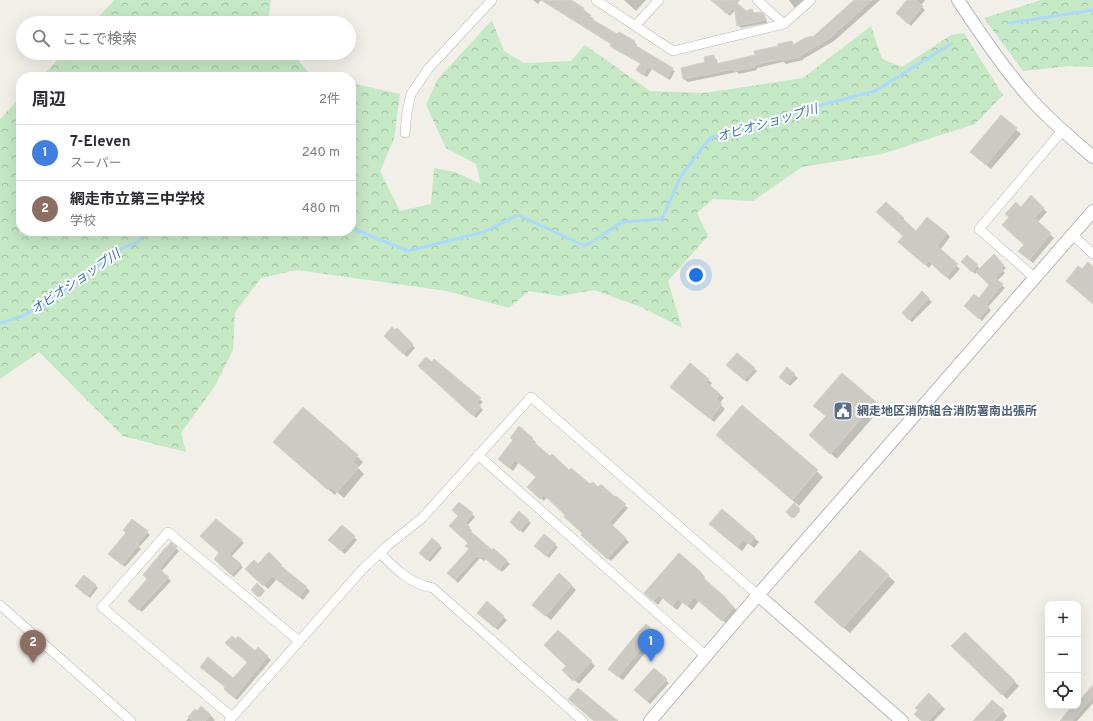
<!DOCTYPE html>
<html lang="ja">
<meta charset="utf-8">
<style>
body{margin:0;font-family:Overpass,"Noto Sans JP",sans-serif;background:#f2f2f3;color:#2b2b33}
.controls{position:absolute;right:12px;bottom:12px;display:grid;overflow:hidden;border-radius:8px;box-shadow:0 4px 16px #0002}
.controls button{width:36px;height:36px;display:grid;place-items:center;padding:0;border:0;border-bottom:1px solid #e1e1e2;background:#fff;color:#2b2b33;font:20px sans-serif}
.you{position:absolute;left:696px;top:275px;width:14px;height:14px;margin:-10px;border:3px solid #fff;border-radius:50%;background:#1a73e8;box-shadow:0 0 0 6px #1a73e833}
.badge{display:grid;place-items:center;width:26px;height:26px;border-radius:50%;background:#0f766e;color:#fff;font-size:13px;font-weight:700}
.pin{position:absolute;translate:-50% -33px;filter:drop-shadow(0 1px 2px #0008)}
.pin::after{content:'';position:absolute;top:21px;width:14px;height:12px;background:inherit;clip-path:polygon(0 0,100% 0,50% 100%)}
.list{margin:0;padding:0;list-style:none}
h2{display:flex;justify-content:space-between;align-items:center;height:52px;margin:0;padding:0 16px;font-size:17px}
h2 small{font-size:13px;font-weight:400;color:#7c7c81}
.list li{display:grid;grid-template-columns:26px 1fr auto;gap:12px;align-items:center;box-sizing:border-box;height:56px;padding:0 16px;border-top:1px solid #e1e1e2}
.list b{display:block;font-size:15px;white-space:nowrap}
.list p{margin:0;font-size:13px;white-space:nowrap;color:#7c7c81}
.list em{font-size:13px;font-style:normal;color:#7c7c81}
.icon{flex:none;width:22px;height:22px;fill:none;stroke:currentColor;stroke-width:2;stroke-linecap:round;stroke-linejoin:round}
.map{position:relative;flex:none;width:1093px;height:721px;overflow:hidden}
.search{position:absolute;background:#fff;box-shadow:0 4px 16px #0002;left:16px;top:16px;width:340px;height:44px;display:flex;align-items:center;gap:10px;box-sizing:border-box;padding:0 14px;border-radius:22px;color:#7c7c81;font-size:15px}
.panel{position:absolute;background:#fff;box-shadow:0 4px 16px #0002;left:16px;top:72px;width:340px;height:164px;border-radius:16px}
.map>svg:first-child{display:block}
.forest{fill:url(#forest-crowns)}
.shadow{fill:#0003}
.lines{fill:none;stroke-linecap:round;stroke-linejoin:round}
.stream{stroke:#aadaff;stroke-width:3}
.building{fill:#cccac5;stroke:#d6d1c6}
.minor-casing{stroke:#b5b8bc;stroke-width:10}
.tertiary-casing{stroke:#b5b8bc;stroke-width:14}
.minor{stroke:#fff;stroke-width:9}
.tertiary{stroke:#fff;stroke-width:12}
.labels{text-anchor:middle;stroke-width:4;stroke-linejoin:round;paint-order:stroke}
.service-label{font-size:12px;font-weight:bold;fill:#4e5e75;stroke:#fff;text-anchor:start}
.water-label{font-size:13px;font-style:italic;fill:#4174aa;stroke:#fff}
</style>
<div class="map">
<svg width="1093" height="721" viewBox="0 0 1093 721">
<defs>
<pattern id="forest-crowns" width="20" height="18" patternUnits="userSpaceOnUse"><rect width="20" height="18" fill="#c5e8c5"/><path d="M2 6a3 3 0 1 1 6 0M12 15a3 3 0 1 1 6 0" fill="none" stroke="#a3c0a4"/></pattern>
</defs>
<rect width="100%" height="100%" fill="#f1efe8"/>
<path class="forest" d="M114,0H271L268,23H93Z
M1041,0H1093V67L1069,66L1023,71L984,18Z
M492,20L504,51L524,63L571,61L585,45L650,91L704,93L803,78L871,26L882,59L902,67L951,35L964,33L1003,95L975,124L882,154L802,167L753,201L713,199L697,213L708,236L668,281L682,328L641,307L594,290L560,296L529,291L509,308L447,291L297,270L261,278L235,312L233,350L215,386L181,433L186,452L123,436L39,352L0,379V119L21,97V231H351V83L400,94L394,139L380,171L400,211L431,204L434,168L455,172L481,184L476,164L446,148L426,105L437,80Z
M64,53H292L310,74L322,77H41Z"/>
<path class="shadow" d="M533,0H541L538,4Z
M541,0H569L583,9L586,11L585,12L594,19L592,21L617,36L634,42L637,45L636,47L675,71L670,80L652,69L647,77L640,73L641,64L614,49L611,46L612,44Z
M624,0H646L636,11Z
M712,0H728L746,12L752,10L755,13H761L766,18L767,23L741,28L738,25L735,10L730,16Z
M789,0H806L796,10Z
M856,0H880L834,41L803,59V60L786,64L783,62L757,68V70L739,74L737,72L688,82L684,79L682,69L706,63L713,56L717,60L718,65L756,56L791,42L794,45L814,36Z
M910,0H925L921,6L925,10L911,26L897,13Z
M1001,117L1021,134L991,169L976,157Z
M1031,197L1047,212L1037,223L1054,238L1033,263L1023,255L1025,245L1010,217L1021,208Z
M886,203L916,232L947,233L950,237L940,250L960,269L950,280L932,264L929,268L903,245L905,237Z
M994,255L1006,268L1003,271L1005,273L997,281L1005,288L988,307L991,310L982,321L965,305L979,299L990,285L977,272L975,274L962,262L967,256L980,269Z
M922,293L932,302L912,322L903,313Z
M397,329L415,348L407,357L385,336Z
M419,366L464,385L483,402L479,406L483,410L476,418Z
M731,368L754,369L757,371L747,382Z
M788,369L798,378L790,386L780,377Z
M708,380L712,383L710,386L724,398L719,404L725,409L714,422L676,391Z
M875,402L881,408L837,459L817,441L827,417L821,412Z
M742,406L823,477L799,506L724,441Z
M519,428L536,442L534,444L569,471L591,486L598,488L615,499L616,498L628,508L612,526L629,542L611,561L585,538L584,534L567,515L547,497L544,501L531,490L537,478L519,462L513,471L502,462Z
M280,448L357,456L363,462L358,468L364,474L344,498L337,492L335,495Z
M459,503L475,517L467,526L472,531L471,532L492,551L494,550L510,564L502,572L486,559L484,561L480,558L458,583L448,573L470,549V543L459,516Z
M794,505L800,511L794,518L787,512Z
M722,511L759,542L754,548L748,543L742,551L715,529Z
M519,513L531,523L523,533L511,522Z
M147,532L150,535L139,547L141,549L125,567L112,556Z
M354,537L357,540L345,554L332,543Z
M241,540L244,543L231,557L243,567L234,577L215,559Z
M171,544L179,551L161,572L171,581L142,612L132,604Z
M439,545L442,548L430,562L424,556Z
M555,545L558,547L549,558L538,549Z
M860,551L895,582L850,633L821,608Z
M269,554L285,570L310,591L303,600L277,579L268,589L251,573Z
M700,572L705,577L703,579L725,597L738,612L727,624L699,601L692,610L683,602L677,610L663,598L658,605L650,598Z
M95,585L98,588L90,598L80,589Z
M257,585L265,591L260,597L252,590Z
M571,585L576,590L551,620L538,609Z
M487,602L507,620L498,630L481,616Z
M646,626L656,635L642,650L645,653L623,680L613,673Z
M965,633L1019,686L1007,699L953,646Z
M236,640L255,652L258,648L271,660L237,700L228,692L233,679L248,663Z
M591,662L595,666L579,684L563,670Z
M654,670L669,683L650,704L636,690Z
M1093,687V703L1077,721H1061L1074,706H1078V701H1080Z
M929,695L945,709L934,721H923Z
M195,710L197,712L210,715L215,720L214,721H186Z
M1003,711L1007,716L1003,721H975Z"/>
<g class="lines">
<path class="stream" d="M1010,23L1093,10
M351,228L408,251L484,232L518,215L585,246L622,222L662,219L681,176L710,138L791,113L875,91L951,44
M0,323L23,316L55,298L106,259L122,248L137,243L145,231"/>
</g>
<path class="building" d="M541,0H571L584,8L583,10L591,15L590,18L617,34L619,32L635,41L633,44L673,68L667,78L649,67L643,75L636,70L641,63L610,46L611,44Z
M711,0H740L737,3L746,11L752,9L753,13L761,12L764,14L765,20L737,26L734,7L727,14Z
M854,0H872L830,38L800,56V57L782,61L781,59L754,65L755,67L734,71V69L683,79L681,68L705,62L704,57L714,55L716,64L755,55L754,51L778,46V44L792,41L793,45L805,38L814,36Z
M907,0H916L923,6L908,24L896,13Z
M1001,115L1017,128L986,165L970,152Z
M1031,195L1044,208L1034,218L1051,233L1029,260L1018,251L1024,245L1002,225L1009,217L1005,214L1016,202L1021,207Z
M886,202L904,218L903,219L916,231L927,217L947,233L937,246L958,264L946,277L928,261L925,265L898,242L903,236L876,212Z
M994,254L1004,265L1001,268L1003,270L995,278L1003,284L986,304L989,307L979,319L964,306L974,294L979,298L989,285L976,272Z
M967,255L978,265L972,272L961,262Z
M1088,262L1093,267V304L1066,281L1078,266L1082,269Z
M922,291L929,298L909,320L902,313Z
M392,327L395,330L397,328L413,344L403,354L384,336Z
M737,353L755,368L744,380L726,365Z
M426,357L432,362L434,359L481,398L477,402L481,407L473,416L418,366Z
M690,363L709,379L706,382L720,394L716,399L722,404L710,419L670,387Z
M787,367L795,374L787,384L779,377Z
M842,373L876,402L830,454L809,435L826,416L813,406Z
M742,405L818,470L792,500L716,435Z
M303,407L358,455L352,462L359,467L337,492L330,487L328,490L273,442Z
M519,426L533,438L531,440L550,456L552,454L569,470L571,468L590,484L593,482L598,487L601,484L615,497L616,496L626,504L609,522L626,538L607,559L581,535L582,533L564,517L565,515L544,495L540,499L527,487L536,477L515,460L509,468L498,459L513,440L510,438Z
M459,502L473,513L465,523L470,527L468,529L492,550L493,548L507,560L499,570L482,556L480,559L477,556L455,580L447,573L469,549L465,546L468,543L449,526L458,516L452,510Z
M794,503L800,509L792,518L786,512Z
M722,509L755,537L749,544L743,539L737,547L709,524Z
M519,511L529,520L519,531L510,522Z
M132,519L148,531L137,544L139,545L122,565L108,554L126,533L123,530Z
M216,519L242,540L229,554L241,564L231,575L214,559L219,553L200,536Z
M342,525L355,536L341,551L328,540Z
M544,534L556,544L546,556L534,546Z
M432,538L440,545L427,560L419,553Z
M171,542L177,547L159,569L169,577L138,610L128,601L147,579L143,575L165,548H166Z
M860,550L889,575L843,628L814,602Z
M269,552L282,565L281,566L307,587L299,597L272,576L263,586L245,569L254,560L258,564Z
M679,553L701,572L699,574L725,597L724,598L734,607L722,621L694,597L687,606L678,599L672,606L659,595L653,601L644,593Z
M559,573L572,585L545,616L532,605Z
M84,575L96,585L87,596L75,586Z
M257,583L264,590L258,597L251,590Z
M487,601L504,616L495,628L477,613Z
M646,624L653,630L639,645L642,648L618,677L608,669L639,631Z
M558,630L592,661L573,681L562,670L566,666L544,645Z
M965,632L1015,681L1002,695L951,646Z
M232,636L236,639L238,636L255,651L258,647L268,656L234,698L224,689L225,687L200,667L208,657L233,678L247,663L246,661L225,643Z
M654,668L667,679L647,701L634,690Z
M1093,685V697L1072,721H1060L1072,706H1078V702Z
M578,688L618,721H594L568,699Z
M929,693L942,706L928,721H922L914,714L918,710L915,708Z
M992,700L1004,710L994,721H973Z
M201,706L211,715L205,721H193L188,717L195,709L197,711Z"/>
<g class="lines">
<defs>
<path id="minor" d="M596,0L673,51L784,24L811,0
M757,0L784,24
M635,26L659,0
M405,133L407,112L411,94L428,69L492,0
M1073,235L1093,254
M1035,278L979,229L1062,131
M478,455L706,656
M380,553C395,569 411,584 433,588L583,721
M0,605L131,721
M232,717L102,607L168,532L299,641
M229,721L361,571L387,546L422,518L531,397L758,595"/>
<path id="tertiary" d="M958,0C980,33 1002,66 1028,96C1048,119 1071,138 1093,157
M758,595L902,721
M650,721L758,595L1093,211"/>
</defs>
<use href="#minor" class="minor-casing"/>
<use href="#tertiary" class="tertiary-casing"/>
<use href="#minor" class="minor"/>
<use href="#tertiary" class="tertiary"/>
</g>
<defs>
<symbol id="civic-square" viewBox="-11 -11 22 22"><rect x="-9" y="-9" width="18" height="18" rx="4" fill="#5c6f8a" stroke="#fff"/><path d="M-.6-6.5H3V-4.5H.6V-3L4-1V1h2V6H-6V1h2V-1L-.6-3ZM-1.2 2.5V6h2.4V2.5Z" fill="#fff"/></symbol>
</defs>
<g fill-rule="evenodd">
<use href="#civic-square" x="832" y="400" width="22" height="22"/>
</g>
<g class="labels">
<g class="service-label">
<text x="857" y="415">網走地区消防組合消防署南出張所</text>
</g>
<g class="water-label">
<text transform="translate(767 122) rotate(-16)" y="5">オビオショップ川</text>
<text transform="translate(75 281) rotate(-34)" y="5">オビオショップ川</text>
</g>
</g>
</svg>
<div class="controls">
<button>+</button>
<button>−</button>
<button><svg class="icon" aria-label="locate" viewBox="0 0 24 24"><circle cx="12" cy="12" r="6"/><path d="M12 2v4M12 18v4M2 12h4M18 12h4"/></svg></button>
</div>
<div class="you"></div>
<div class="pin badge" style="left:651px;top:662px;background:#3f7fe0">1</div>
<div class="pin badge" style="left:33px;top:663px;background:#8d6e63">2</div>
<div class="search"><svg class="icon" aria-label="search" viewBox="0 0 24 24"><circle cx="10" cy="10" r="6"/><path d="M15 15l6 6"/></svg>ここで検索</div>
<section class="panel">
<h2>周辺<small>2件</small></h2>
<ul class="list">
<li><span class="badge" style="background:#3f7fe0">1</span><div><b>7-Eleven</b><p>スーパー</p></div><em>240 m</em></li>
<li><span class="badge" style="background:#8d6e63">2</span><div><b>網走市立第三中学校</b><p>学校</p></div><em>480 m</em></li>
</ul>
</section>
</div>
